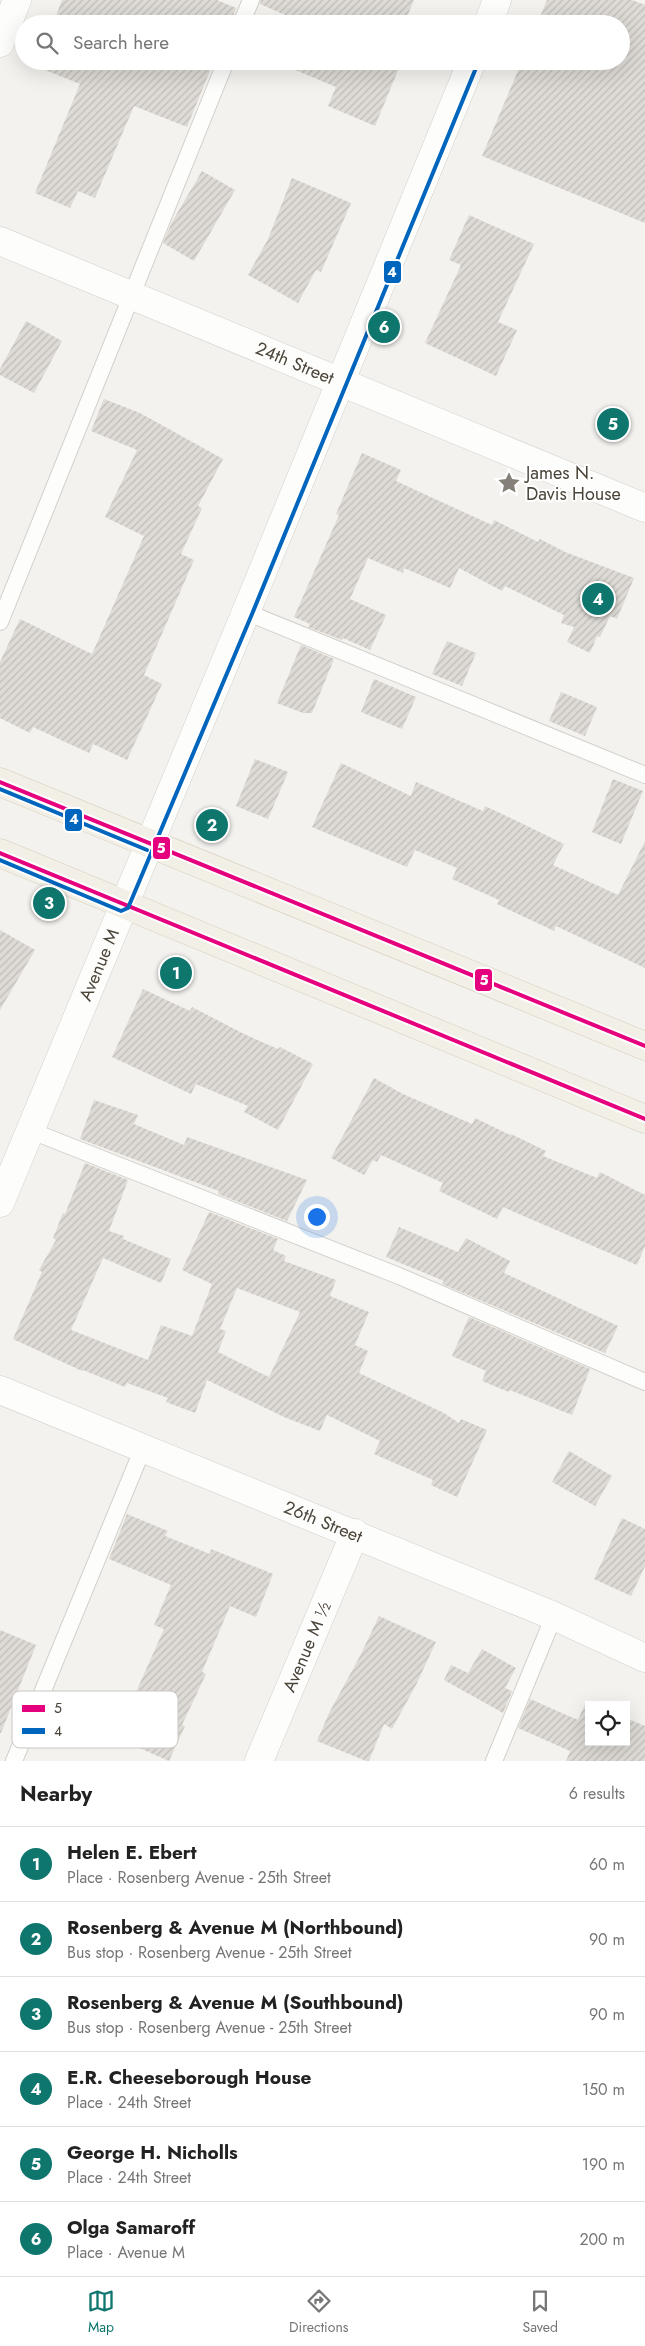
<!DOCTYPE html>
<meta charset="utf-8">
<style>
body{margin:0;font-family:Jost,sans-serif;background:#f6f6f6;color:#222}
.controls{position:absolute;right:15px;bottom:15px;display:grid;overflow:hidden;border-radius:0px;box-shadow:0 5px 20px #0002}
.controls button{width:45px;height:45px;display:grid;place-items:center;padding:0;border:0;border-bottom:1px solid #e0e0e0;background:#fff;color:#222;font:25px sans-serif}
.you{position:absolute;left:316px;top:1216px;width:18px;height:18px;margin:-12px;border:4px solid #fff;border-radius:50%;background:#1a73e8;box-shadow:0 0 0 8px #1a73e833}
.badge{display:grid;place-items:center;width:32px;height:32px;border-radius:50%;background:#0f766e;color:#fff;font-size:16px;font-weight:700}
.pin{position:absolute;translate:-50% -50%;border:2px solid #fff;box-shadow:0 1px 5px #0006}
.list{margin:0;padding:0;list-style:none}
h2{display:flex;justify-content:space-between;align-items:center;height:65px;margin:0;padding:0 20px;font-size:21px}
h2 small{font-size:16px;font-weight:400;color:#767676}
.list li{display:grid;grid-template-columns:32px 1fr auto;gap:15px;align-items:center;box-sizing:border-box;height:75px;padding:0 20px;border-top:1px solid #e0e0e0}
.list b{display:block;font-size:19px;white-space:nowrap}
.list p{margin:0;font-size:16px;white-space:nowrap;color:#767676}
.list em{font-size:16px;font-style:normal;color:#767676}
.icon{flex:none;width:28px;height:28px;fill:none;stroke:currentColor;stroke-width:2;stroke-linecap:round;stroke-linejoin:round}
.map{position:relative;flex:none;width:645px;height:1761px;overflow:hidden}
.search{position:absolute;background:#fff;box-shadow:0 5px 20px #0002;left:15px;right:15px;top:15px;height:55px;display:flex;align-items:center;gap:12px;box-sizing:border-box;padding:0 18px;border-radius:28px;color:#767676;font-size:19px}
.sheet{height:515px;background:#fff}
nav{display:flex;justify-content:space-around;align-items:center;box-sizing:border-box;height:70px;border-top:1px solid #e0e0e0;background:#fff;font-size:14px;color:#767676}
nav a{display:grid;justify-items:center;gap:2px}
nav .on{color:#0f766e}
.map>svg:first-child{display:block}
.building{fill:url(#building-hatch);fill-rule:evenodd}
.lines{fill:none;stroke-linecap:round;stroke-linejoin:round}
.lane-casing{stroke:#d2d0cb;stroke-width:18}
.street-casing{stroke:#d2d0cb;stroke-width:29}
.primary-casing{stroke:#d6cebb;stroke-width:29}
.lane{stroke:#fdfdfc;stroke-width:16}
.street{stroke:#fdfdfc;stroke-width:28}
.primary{stroke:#f2efe6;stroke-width:28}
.bus-1-casing{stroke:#fff;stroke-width:8}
.bus-2-casing{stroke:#fff;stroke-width:8}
.bus-1{stroke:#e5007d;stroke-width:4}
.bus-2{stroke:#0065bd;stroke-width:4}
.labels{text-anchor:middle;stroke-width:4;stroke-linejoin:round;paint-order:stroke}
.street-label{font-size:18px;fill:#4b4439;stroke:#fff}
.poi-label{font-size:18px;fill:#4b4439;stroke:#fff;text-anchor:start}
.key{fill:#fff;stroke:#c9c7c4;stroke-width:1}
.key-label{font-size:14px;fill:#4b4439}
.line-badge{stroke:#fff;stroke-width:2}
.badge-label{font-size:14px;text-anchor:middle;font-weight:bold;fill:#fff}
</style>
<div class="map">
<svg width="645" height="1761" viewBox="0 0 645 1761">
<defs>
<pattern id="building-hatch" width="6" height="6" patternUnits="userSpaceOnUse" patternTransform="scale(1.25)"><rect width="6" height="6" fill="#dedbd6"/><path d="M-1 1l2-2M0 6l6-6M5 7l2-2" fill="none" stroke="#c0bdb8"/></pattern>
</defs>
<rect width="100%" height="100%" fill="#f4f2ee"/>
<path class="building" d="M62,0H217L236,8L230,24H53Z
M261,0H414L404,24H290L292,18L260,4Z
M547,0H632L645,5V223L482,156L522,61H621V24H537Z
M37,61H214L187,127L134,106L95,198L78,191L70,208L35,193L80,84L35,66Z
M274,61H384L399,68L375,126L328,106L336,87Z
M202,171L235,190L194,261L163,243L172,222Z
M292,178L351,203L321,272L316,270L298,303L248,275L268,239Z
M469,215L534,244L498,322L517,330L496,376L425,343L461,265L449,260Z
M26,321L62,341L34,393L0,375V369Z
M104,399L140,413L223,459L198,506L202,508L181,554L194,560L144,675L162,684L127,760L93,744L89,753L33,727L30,733L0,718V662L20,619L92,654L144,536L105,517L137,450L91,431Z
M362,453L401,470L396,481L435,499L492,525L494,520L538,542L540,539L565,552L634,578L617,619L610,616L600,637L597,636L590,653L567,642L574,627L561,623L564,615L505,586L502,591L459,568L450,588L404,568L403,573L368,558L350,599L386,615L370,650L343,638L342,640L308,627L310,624L294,617L339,515L336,514Z
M447,641L476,653L462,686L432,674Z
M301,645L334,659L312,713H303L277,703Z
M374,679L416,697L402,729L361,712Z
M561,692L597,707L585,736L549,721Z
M255,759L288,772L268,819L236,806Z
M341,763L411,796L416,782L483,811L485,806L519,822L564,844L553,865L618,895L645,841V968L556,926L554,931L497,904L499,900L452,879L457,868L415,850L407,867L312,827Z
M613,779L643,791L621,844L592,832Z
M0,930L35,950L0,1010Z
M143,989L190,1011L192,1007L244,1034L278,1049L280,1047L313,1064L278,1130L244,1112L248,1106L196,1084L191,1094L112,1057Z
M374,1078L403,1094L472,1124L475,1118L510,1135L511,1134L546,1151L543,1156L597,1178L600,1172L645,1195V1246L637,1265L503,1207L497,1219L439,1191L443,1183L381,1155L377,1162L373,1160L364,1175L331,1158Z
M94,1100L138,1115L134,1124L184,1145L187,1137L307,1180L287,1221L218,1194L219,1191L80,1139Z
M85,1163L128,1180L109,1231L124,1236L123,1239L171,1259L161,1283L103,1258L71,1330L148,1360L161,1325L192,1336L212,1284L182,1270L209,1212L278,1239L273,1250L286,1256L284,1261L336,1280L330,1296L369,1312L355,1345L368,1351L359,1373L444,1413L459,1423L461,1419L487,1430L457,1497L431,1485L433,1480L374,1454L380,1441L327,1415L320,1431L284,1417L207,1380L195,1413L166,1402L168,1398L127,1383L125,1387L83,1370L82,1371L13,1339L42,1272L39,1270L56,1240L53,1238L63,1213L65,1214ZM237,1288L300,1312L269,1377L218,1352L226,1331L220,1329Z
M399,1227L458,1252L466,1238L510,1261L504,1273L618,1326L605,1353L442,1284L444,1281L386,1257Z
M469,1317L590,1369L572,1415L510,1390L509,1392L482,1381L486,1371L452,1356Z
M569,1451L612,1476L595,1506L552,1482Z
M127,1514L168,1531L165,1536L210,1554L211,1549L273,1574L256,1617L230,1606L202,1672L206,1674L182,1725L185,1726L169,1761L112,1736L130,1700L132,1701L164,1629L154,1625L171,1585L109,1559Z
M622,1518L645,1529V1566L631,1596L594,1579Z
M379,1616L436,1642L416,1685L392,1729L384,1724L369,1761H366L317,1741L329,1713L360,1656Z
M0,1630L36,1645L1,1733H0Z
M482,1649L516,1668L505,1688L512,1691L503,1713L444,1680L451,1665L468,1673Z
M530,1699L578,1720L586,1702L593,1705H589V1742H626V1718L645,1726V1761H566L570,1751L518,1728Z"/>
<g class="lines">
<defs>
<path id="lane" d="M241,24L251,0
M246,612L645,775
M0,622L226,61
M29,1130L399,1276L645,1382
M14,1761L143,1448
M494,1761L554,1616"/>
<g id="street">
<path d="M488,24L497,0"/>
<path d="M0,43L17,0"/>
<path id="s1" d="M0,241L645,508"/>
<path id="s2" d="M0,1203L246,612L472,61"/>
<path id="s3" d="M0,1390L554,1616L645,1658"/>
<path d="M259,1761L355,1533"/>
</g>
<path id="primary" d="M0,782L645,1046
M0,853L645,1119"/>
</defs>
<use href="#lane" class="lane-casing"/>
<use href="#street" class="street-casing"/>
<use href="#primary" class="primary-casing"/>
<use href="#lane" class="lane"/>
<use href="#street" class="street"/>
<use href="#primary" class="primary"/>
<defs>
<path id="bus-1" d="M0,782L645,1046
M0,853L645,1119"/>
<path id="bus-2" d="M0,789L147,850
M0,860L121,911L128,908L252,614L478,63"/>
</defs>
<use href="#bus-1" class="bus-1-casing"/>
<use href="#bus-2" class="bus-2-casing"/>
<use href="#bus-1" class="bus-1"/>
<use href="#bus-2" class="bus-2"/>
</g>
<defs>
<symbol id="sight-bare" viewBox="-9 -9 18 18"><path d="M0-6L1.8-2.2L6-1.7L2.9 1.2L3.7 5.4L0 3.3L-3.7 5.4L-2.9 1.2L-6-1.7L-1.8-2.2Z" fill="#868178" stroke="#fff" stroke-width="2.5" paint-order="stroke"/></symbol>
</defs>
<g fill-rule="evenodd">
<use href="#sight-bare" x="493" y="467" width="32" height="32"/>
</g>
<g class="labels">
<g class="street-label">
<text dy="6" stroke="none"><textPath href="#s1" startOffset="319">24th Street</textPath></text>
<text dy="6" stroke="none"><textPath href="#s2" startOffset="258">Avenue M</textPath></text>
<text dy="6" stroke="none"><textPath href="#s3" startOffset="349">26th Street</textPath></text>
<text transform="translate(307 1647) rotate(-67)" y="6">Avenue M ½</text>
</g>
<g class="poi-label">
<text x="526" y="479">James N.<tspan x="526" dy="21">Davis House</tspan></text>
</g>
</g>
<rect x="12" y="1691" width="166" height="57" rx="8" class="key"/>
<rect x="22" y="1705" width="23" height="7" fill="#e5007d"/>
<rect x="22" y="1728" width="23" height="6" fill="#0065bd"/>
<g class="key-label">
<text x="54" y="1713">5</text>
<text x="54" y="1736">4</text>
</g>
<g class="line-badge">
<rect x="383" y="260" width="19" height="24" rx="5" fill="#0065bd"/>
<rect x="64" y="808" width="19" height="24" rx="5" fill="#0065bd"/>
<rect x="152" y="836" width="19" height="24" rx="5" fill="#e5007d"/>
<rect x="474" y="968" width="19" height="24" rx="5" fill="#e5007d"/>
</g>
<g class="badge-label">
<text x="392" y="277">4</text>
<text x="74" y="824">4</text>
<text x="161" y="853">5</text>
<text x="484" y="985">5</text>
</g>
</svg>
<div class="controls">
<button><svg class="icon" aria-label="locate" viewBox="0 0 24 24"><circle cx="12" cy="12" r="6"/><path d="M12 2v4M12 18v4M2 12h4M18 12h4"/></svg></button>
</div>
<div class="you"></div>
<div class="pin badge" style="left:176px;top:973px">1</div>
<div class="pin badge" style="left:212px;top:825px">2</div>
<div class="pin badge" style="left:49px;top:903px">3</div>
<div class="pin badge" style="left:598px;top:599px">4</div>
<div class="pin badge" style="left:613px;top:424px">5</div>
<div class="pin badge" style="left:384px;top:327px">6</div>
<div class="search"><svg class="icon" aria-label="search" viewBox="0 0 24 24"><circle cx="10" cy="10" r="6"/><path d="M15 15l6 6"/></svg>Search here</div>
</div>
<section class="sheet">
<h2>Nearby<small>6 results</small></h2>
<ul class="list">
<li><span class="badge">1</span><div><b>Helen E. Ebert</b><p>Place · Rosenberg Avenue - 25th Street</p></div><em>60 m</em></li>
<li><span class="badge">2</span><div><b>Rosenberg &amp; Avenue M (Northbound)</b><p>Bus stop · Rosenberg Avenue - 25th Street</p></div><em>90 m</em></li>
<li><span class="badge">3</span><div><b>Rosenberg &amp; Avenue M (Southbound)</b><p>Bus stop · Rosenberg Avenue - 25th Street</p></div><em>90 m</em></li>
<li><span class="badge">4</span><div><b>E.R. Cheeseborough House</b><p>Place · 24th Street</p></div><em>150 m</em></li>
<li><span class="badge">5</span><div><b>George H. Nicholls</b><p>Place · 24th Street</p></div><em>190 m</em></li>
<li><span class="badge">6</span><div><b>Olga Samaroff</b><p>Place · Avenue M</p></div><em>200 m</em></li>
</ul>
</section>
<nav>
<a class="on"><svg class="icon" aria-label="map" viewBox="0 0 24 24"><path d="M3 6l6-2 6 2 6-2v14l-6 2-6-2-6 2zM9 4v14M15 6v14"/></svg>Map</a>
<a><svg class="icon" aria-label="directions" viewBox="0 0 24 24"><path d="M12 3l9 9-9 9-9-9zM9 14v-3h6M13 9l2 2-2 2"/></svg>Directions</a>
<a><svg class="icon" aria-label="saved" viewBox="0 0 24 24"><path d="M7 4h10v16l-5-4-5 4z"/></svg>Saved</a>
</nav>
